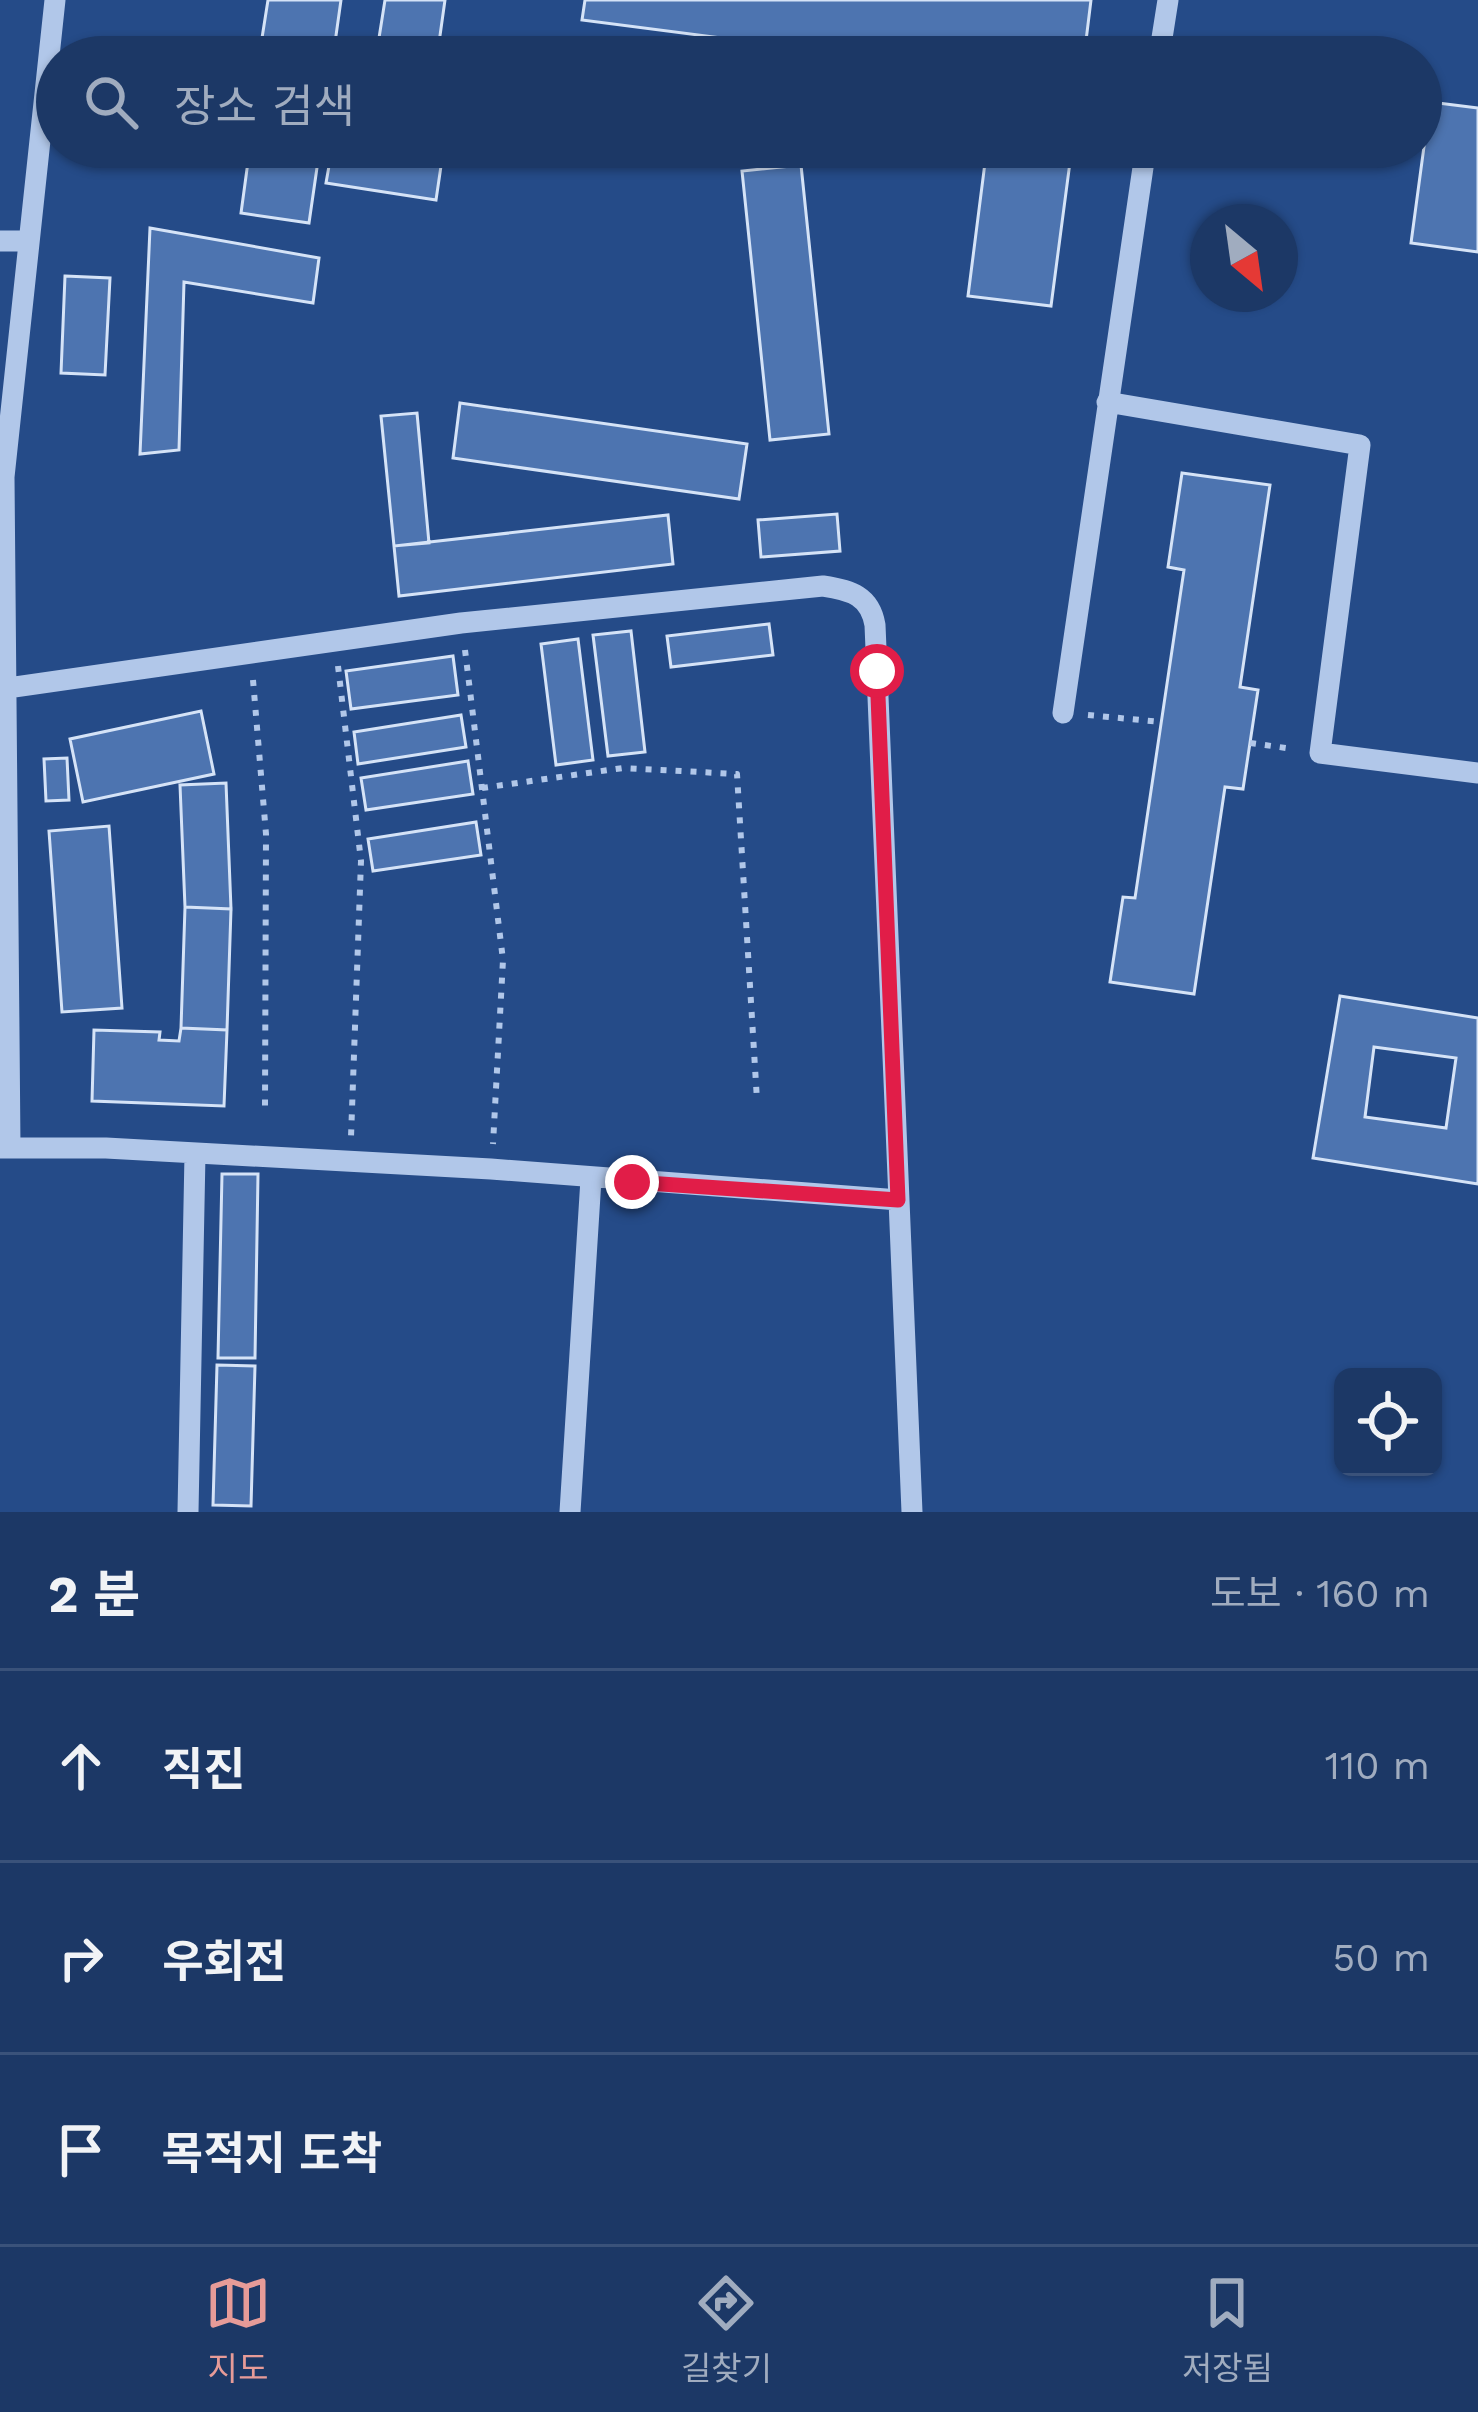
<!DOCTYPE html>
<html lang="ko">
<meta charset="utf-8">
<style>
body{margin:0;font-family:"Work Sans","Noto Sans KR",sans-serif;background:#29436f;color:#f1f3f6}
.controls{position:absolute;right:36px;bottom:36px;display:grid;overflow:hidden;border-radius:18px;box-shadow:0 3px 9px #0004}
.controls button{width:108px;height:108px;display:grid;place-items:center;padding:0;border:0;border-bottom:3px solid #3a527a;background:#1c3866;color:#f1f3f6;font:60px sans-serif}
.compass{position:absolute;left:1190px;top:204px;width:108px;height:108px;border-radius:50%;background:#1c3866;box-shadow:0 3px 9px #0004;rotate:151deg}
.stop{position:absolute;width:36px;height:36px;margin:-27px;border:9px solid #e11d48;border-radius:50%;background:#fff}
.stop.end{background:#e11d48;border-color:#fff;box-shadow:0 3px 12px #0008}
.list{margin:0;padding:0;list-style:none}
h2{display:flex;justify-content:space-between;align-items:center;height:156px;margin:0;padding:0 48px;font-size:51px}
h2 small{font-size:39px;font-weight:400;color:#a0acbf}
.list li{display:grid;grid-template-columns:78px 1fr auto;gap:36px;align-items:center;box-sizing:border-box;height:192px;padding:0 48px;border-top:3px solid #3a527a}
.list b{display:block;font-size:45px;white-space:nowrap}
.list em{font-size:39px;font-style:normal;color:#a0acbf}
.icon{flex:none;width:66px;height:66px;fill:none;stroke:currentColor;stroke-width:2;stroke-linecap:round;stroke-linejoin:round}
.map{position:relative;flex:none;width:1478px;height:1512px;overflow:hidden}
.search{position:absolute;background:#1c3866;box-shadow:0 3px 9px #0004;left:36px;right:36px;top:36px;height:132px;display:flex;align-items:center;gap:30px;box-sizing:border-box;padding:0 42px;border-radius:66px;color:#a0acbf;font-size:45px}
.sheet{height:732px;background:#1c3866}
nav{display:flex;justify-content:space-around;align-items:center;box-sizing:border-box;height:168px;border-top:3px solid #3a527a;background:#1c3866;font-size:33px;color:#a0acbf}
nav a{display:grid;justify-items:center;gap:6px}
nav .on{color:#e69b98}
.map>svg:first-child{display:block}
.building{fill:#4d74b0;stroke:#d5e3f7;stroke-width:3;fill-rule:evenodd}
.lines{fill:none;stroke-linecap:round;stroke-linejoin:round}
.path{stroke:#b1c7e9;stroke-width:6;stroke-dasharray:6 9;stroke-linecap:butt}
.minor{stroke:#b1c7e9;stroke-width:21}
.route{stroke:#e11d48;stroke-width:15}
</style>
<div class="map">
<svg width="1478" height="1512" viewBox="0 0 1478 1512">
<rect width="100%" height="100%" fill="#254b88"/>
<path class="building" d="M268,0H341L333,57H259Z
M385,0H445L437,57H376Z
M585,0H1091L1084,57H869L582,20Z
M1430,102L1478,108V252L1411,243Z
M250,147H320L309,223L241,213Z
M987,147H1072L1051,306L968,296Z
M332,149L441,166L436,200L326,183Z
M801,165L829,434L770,440L742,171Z
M150,228L319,258L313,303L184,282L179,450L140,454Z
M65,276L110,278L105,375L61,373Z
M460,403L747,444L739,499L453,458Z
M417,413L429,543L394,546L381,416Z
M1182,473L1270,485L1240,687L1258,690L1243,789L1225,787L1194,994L1110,982L1123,897L1135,898L1184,570L1168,567Z
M837,514L840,551L761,557L758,520Z
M668,515L673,564L399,596L394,546Z
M769,624L773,655L671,667L667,636Z
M631,631L645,752L608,756L593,635Z
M578,639L593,760L556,765L541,644Z
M453,656L458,695L351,709L346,671Z
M201,711L214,774L83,802L70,739Z
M461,715L466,747L358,764L354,732Z
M67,758L69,800L46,801L44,759Z
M468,761L473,794L366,810L361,778Z
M226,783L231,909L185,907L180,785Z
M476,822L481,855L373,871L368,839Z
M109,826L122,1008L62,1012L49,831Z
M185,907L231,909L227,1030L181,1028Z
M1340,996L1478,1018V1184L1313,1158ZM1374,1047L1456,1058L1446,1128L1365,1117Z
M181,1028L227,1030L224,1106L92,1101L94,1030L160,1032L159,1040L179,1041Z
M222,1174H258L255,1358H218Z
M217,1365L255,1366L251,1506L213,1505Z"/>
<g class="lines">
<path class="path" d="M465,650L503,960L493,1144
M338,666L361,861L351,1137
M253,680L266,834L265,1108
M1088,715L1162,722
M1250,743L1293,749
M482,788L623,768L737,774L757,1100"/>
<path class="minor" d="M1159,57L1168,0
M0,241H27
M1107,402L1360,445L1320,753L1478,773
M0,689L461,623L823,586C851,590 870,596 875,625L912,1512
M1063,713L1146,147
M10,1147L4,477L55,0
M0,1148H106L491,1169L899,1200
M188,1512L195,1154
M570,1512L591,1179"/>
</g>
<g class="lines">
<path class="route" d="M632,1182L898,1200L877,671"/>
</g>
</svg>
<div class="controls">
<button><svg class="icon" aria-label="locate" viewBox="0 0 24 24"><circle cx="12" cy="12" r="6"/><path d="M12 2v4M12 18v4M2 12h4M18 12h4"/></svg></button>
</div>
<svg class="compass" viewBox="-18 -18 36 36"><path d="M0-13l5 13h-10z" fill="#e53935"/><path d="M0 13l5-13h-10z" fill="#a0acbf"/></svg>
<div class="stop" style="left:877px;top:671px"></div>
<div class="stop end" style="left:632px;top:1182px"></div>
<div class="search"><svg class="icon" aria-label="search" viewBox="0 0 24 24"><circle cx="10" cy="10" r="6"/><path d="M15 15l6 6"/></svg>장소 검색</div>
</div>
<section class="sheet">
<h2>2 분<small>도보 · 160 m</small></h2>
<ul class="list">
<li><svg class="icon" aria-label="ahead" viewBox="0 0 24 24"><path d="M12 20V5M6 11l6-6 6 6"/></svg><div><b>직진</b></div><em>110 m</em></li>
<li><svg class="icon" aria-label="right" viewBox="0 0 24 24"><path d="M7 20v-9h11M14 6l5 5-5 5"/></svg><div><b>우회전</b></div><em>50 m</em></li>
<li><svg class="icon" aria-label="arrive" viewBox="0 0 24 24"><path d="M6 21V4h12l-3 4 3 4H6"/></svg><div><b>목적지 도착</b></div></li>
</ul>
</section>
<nav>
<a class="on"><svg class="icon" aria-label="map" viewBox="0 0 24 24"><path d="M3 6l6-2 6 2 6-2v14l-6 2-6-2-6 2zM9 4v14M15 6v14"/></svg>지도</a>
<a><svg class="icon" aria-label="directions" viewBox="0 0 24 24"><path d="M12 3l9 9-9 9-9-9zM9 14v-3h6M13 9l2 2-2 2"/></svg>길찾기</a>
<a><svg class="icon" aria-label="saved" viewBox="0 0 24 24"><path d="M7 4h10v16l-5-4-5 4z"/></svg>저장됨</a>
</nav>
